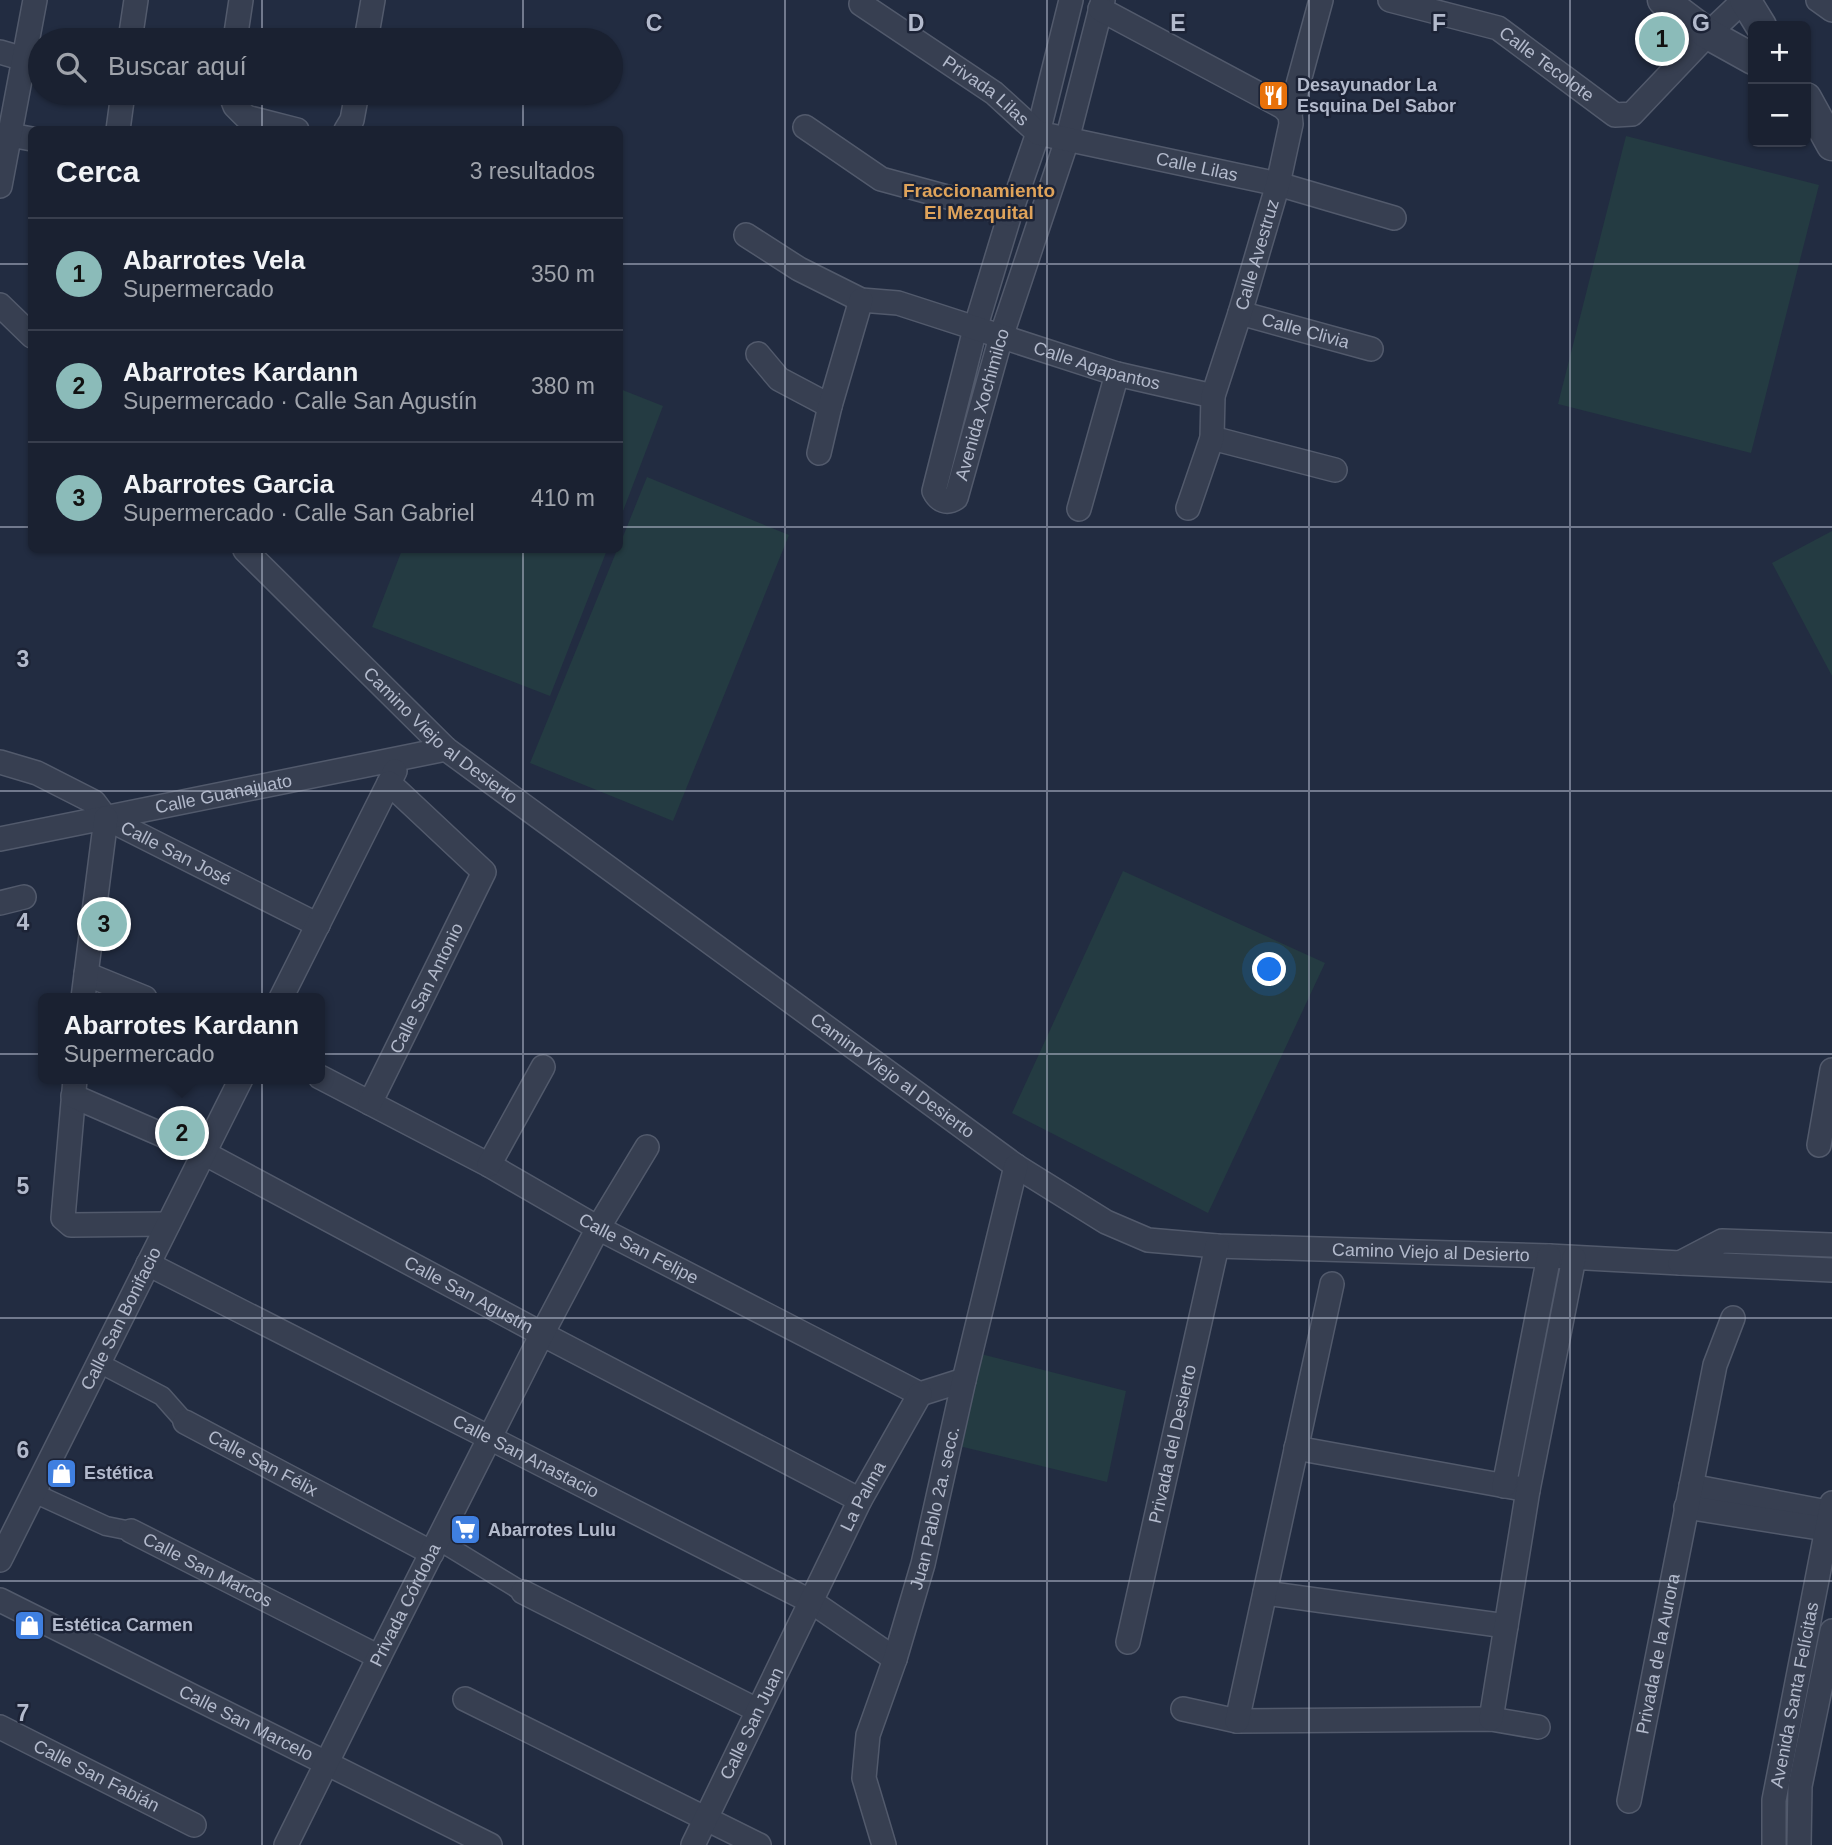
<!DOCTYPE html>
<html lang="es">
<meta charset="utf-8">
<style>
body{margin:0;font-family:Arial,sans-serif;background:#272e3d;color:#f1f3f6}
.controls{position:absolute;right:21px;top:21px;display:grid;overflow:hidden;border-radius:10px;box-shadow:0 2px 5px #0004}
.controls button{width:63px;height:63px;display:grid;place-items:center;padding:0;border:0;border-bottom:2px solid #383e4d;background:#1a2131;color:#f1f3f6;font:35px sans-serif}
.you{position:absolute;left:1270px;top:970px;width:24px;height:24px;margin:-18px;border:5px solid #fff;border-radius:50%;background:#1a73e8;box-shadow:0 0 0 10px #1a73e833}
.badge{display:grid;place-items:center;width:46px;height:46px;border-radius:50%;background:#8bbbb9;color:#111;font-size:23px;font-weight:700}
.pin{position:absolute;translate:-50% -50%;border:4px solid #fff;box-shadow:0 2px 7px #0006}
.popup{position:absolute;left:38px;top:993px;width:287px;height:91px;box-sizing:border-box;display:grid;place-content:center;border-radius:10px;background:#1a2131;filter:drop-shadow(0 2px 5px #0005);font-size:23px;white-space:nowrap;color:#9fa3ab}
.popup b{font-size:26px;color:#f1f3f6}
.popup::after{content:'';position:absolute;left:50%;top:100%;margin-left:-14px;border:14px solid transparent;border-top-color:#1a2131}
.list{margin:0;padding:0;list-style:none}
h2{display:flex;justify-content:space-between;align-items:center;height:91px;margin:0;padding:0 28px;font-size:30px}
h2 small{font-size:23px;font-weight:400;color:#9fa3ab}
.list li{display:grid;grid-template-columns:46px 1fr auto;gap:21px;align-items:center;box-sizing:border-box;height:112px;padding:0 28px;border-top:2px solid #383e4d}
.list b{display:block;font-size:26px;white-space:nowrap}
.list p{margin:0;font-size:23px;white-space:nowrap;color:#9fa3ab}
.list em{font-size:23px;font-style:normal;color:#9fa3ab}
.icon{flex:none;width:38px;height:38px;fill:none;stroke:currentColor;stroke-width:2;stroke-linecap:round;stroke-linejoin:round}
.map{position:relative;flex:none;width:1832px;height:1845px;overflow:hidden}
.search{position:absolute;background:#1a2131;box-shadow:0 2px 5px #0004;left:28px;top:28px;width:595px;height:77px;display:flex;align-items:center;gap:18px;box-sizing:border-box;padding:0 24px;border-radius:38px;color:#9fa3ab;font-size:26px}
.panel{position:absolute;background:#1a2131;box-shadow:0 2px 5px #0004;left:28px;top:126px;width:595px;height:427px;border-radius:10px}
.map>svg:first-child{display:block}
.green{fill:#243b42}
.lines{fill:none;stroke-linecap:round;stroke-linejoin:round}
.pedestrian-casing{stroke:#525a6c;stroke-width:21}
.minor-casing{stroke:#525a6c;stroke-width:26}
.tertiary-casing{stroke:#525a6c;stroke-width:33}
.pedestrian{stroke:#373f51;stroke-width:18}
.minor{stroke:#373f51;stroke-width:23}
.tertiary{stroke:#373f51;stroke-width:30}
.grid{fill:none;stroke:#b3bacc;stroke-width:2;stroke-opacity:0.55}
.labels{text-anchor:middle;stroke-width:5;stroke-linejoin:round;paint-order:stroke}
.street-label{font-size:18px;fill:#b3bacc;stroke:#1c2336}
.poi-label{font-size:18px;font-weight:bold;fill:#b3bacc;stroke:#1c2336;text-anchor:start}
.neighbourhood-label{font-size:19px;font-weight:bold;fill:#dfa35a;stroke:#1c2336}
.grid-label{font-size:23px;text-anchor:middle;font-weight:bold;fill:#b3bacc;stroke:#1c2336;stroke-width:5;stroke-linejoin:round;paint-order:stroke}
</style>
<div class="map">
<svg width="1832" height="1845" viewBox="0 0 1832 1845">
<rect width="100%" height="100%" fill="#222c41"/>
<path class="green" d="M1626,136L1819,185L1751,453L1558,404Z
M620,389L663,406L620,519Z
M647,477L789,535L673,821L530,763L617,550H620V544Z
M1832,531V676L1772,563Z
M402,550H607L550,696L372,627Z
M1123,871L1325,963L1208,1213L1012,1113Z
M977,1353L1126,1391L1107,1482L959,1446Z"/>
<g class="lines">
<defs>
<path id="pedestrian" d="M99,1363L162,1396L185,1422
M34,1493L106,1526L131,1531
M438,1540L523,1592"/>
<g id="minor">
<path id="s1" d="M1071,0L1038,133L1010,214L975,329L934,491C939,501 947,504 956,498L1001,337L1067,140L1103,0"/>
<path id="s2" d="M1390,0L1498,28L1615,115L1632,114L1708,34L1744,0"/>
<path d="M1818,0L1832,10"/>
<path id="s3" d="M861,4L994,93L1038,133L1278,184L1394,218"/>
<path d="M1100,9L1283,107L1290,114"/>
<path d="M130,40L136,0"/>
<path d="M235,40L241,0"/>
<path d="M366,40L373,0"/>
<path d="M0,52L24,59"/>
<path d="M230,93L235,106L246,117L297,130"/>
<path d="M805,127L881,179L1010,214"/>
<path d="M118,130L123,93"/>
<path d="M346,130L352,120L357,93"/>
<path d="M10,135L32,139"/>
<path d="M0,186L35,0"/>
<path id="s4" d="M746,235L799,269L861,300L898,303L1117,374L1213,396"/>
<path d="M0,305L32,336"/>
<path id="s5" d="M1240,313L1371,349"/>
<path d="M758,354L779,379L830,406"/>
<path d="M1212,438L1335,470"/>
<path d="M819,453L830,406L861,300"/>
<path id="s6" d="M1188,508L1212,438L1213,396L1240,313L1278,184L1291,124L1290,114L1321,0"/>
<path d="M1079,509L1117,374"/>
<path id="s7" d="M245,550L446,749L1016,1166L1106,1222L1148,1240L1217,1246L1549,1256L1680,1263"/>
<path id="s8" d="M0,762L37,773L94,802L106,818L318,925"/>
<path id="s9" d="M0,839L446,749"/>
<path d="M0,903L24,897"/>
<path d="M86,974L145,998"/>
<path d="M83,998L106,818"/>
<path d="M281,998L395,771"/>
<path id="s10" d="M320,1077L489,1165L598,1228L920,1394L964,1380"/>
<path d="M75,1079L63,1218L71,1225L168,1224"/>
<path id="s11" d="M73,1096L204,1153L542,1334L860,1500"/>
<path id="s12" d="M370,1103L484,872L389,783"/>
<path d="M1819,1145L1832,1070"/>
<path d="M489,1165L543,1067"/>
<path d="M1832,1245L1722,1241L1680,1263L1832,1270"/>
<path id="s13" d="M148,1264L812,1602L895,1659"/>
<path id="s14" d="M185,1422L432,1553"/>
<path d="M1296,1448L1528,1490"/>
<path d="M1504,1486L1549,1256"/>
<path d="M1691,1486L1832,1513"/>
<path d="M1686,1507L1832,1530"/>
<path id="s15" d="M131,1531L379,1657"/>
<path id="s16" d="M0,1560L241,1079"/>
<path d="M523,1592L757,1710"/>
<path d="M1265,1593L1506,1626"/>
<path id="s17" d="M0,1600L490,1845"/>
<path id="s18" d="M1128,1642L1217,1246"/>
<path d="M465,1699L759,1845"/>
<path d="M1183,1709L1237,1721L1491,1719L1538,1727"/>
<path d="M1491,1719L1528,1490L1574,1258"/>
<path d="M1237,1721L1332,1284"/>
<path id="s19" d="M0,1727L194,1825"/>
<path id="s20" d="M1629,1801L1715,1365L1733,1318"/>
<path id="s21" d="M286,1845L379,1657L542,1334L598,1228L647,1147"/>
<path id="s22" d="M693,1845L860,1500L920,1394"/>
<path id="s23" d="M884,1845L864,1778L868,1735L895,1659L923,1564L964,1380L1016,1166"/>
<path id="s24" d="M1774,1845V1800L1832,1503"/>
<path d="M1799,1845L1800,1786L1832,1631"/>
</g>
<path id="tertiary" d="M1663,0L1708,34L1753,59
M1745,0L1761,26
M1806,98L1832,145"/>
</defs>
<use href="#pedestrian" class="pedestrian-casing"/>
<use href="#minor" class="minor-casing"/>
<use href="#tertiary" class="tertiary-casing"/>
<use href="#pedestrian" class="pedestrian"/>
<use href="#minor" class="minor"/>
<use href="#tertiary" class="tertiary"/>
</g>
<path class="grid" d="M262,0V40M523,0V40M785,0V1845M1047,0V1845M1309,0V1845M1570,0V1845M262,93V130M523,93V130M0,264H32M620,264H1832M0,527H32M620,527H1832M262,550V1845M523,550V1845M0,791H1832M0,1054H1832M0,1318H1832M0,1581H1832"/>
<defs>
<symbol id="restaurant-square" viewBox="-11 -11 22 22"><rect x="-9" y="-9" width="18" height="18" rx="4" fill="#e8710a" stroke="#1c2336"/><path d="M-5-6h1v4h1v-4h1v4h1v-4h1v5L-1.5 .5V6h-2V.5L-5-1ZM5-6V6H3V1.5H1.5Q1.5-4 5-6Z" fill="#fff"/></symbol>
<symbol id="shop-square" viewBox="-11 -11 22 22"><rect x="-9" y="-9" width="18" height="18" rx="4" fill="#3f7fe0" stroke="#1c2336"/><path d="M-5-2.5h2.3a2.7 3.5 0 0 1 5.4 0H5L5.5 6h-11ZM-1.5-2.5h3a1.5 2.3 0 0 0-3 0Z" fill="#fff"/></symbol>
<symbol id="supermarket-square" viewBox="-11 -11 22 22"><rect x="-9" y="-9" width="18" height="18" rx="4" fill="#3f7fe0" stroke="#1c2336"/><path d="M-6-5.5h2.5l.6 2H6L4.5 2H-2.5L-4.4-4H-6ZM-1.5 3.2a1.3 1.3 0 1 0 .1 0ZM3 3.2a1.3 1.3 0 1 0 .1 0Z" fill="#fff"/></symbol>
</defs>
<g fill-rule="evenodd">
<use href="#restaurant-square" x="1256" y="78" width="35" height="35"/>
<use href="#shop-square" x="44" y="1456" width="35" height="35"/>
<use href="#supermarket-square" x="448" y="1512" width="35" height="35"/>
<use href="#shop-square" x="12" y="1608" width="35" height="35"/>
</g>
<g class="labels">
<g class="street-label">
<text dy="6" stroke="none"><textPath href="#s2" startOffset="172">Calle Tecolote</textPath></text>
<text dy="6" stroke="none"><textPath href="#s3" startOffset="152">Privada Lilas</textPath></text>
<text dy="6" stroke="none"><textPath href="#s3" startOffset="382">Calle Lilas</textPath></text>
<text dy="6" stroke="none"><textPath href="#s6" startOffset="264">Calle Avestruz</textPath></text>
<text dy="6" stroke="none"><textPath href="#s5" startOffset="68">Calle Clivia</textPath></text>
<text dy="6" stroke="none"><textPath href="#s4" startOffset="378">Calle Agapantos</textPath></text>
<text dy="6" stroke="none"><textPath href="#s1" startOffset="634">Avenida Xochimilco</textPath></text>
<text dy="6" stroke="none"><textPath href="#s7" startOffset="270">Camino Viejo al Desierto</textPath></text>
<text dy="6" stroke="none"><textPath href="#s9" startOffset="228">Calle Guanajuato</textPath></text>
<text dy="6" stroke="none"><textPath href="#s8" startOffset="201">Calle San José</textPath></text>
<text dy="6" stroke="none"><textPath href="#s12" startOffset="128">Calle San Antonio</textPath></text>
<text dy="6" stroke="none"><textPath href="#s7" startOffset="836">Camino Viejo al Desierto</textPath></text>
<text dy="6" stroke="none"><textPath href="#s10" startOffset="362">Calle San Felipe</textPath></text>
<text dy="6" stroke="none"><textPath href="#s7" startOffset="1424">Camino Viejo al Desierto</textPath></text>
<text dy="6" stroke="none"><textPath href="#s11" startOffset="443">Calle San Agustín</textPath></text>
<text dy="6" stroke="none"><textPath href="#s16" startOffset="270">Calle San Bonifacio</textPath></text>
<text dy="6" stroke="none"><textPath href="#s18" startOffset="203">Privada del Desierto</textPath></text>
<text dy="6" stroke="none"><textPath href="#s13" startOffset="424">Calle San Anastacio</textPath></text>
<text dy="6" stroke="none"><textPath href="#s14" startOffset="88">Calle San Félix</textPath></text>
<text dy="6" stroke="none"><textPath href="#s22" startOffset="388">La Palma</textPath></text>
<text dy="6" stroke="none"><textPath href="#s23" startOffset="350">Juan Pablo 2a. secc.</textPath></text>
<text dy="6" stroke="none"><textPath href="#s15" startOffset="86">Calle San Marcos</textPath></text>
<text dy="6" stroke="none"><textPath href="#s21" startOffset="268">Privada Córdoba</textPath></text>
<text dy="6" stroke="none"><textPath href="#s20" startOffset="150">Privada de la Aurora</textPath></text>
<text dy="6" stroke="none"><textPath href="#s24" startOffset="152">Avenida Santa Felícitas</textPath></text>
<text dy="6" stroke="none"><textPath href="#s17" startOffset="275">Calle San Marcelo</textPath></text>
<text dy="6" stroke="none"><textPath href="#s22" startOffset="135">Calle San Juan</textPath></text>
<text dy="6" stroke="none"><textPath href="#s19" startOffset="108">Calle San Fabián</textPath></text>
</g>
<g class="poi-label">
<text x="1297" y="91">Desayunador La<tspan x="1297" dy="21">Esquina Del Sabor</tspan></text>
<text x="84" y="1479">Estética</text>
<text x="488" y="1536">Abarrotes Lulu</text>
<text x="52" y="1631">Estética Carmen</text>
</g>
<g class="neighbourhood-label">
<text x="979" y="197">Fraccionamiento<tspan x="979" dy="22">El Mezquital</tspan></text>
</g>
</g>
<g class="grid-label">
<text x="654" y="31">C</text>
<text x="916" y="31">D</text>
<text x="1178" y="31">E</text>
<text x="1439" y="31">F</text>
<text x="1701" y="31">G</text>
<text x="23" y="667">3</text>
<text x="23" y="930">4</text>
<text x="23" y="1194">5</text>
<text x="23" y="1458">6</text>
<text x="23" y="1721">7</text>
</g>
</svg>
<div class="controls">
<button>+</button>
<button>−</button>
</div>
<div class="you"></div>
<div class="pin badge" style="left:1662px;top:39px">1</div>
<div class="pin badge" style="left:182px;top:1133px">2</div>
<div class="popup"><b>Abarrotes Kardann</b>Supermercado</div>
<div class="pin badge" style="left:104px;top:924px">3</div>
<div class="search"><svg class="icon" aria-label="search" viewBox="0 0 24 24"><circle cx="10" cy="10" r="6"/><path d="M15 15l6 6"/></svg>Buscar aquí</div>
<section class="panel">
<h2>Cerca<small>3 resultados</small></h2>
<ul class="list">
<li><span class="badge">1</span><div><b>Abarrotes Vela</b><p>Supermercado</p></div><em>350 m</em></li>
<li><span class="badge">2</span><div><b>Abarrotes Kardann</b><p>Supermercado · Calle San Agustín</p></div><em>380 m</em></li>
<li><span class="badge">3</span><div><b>Abarrotes Garcia</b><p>Supermercado · Calle San Gabriel</p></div><em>410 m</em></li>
</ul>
</section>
</div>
